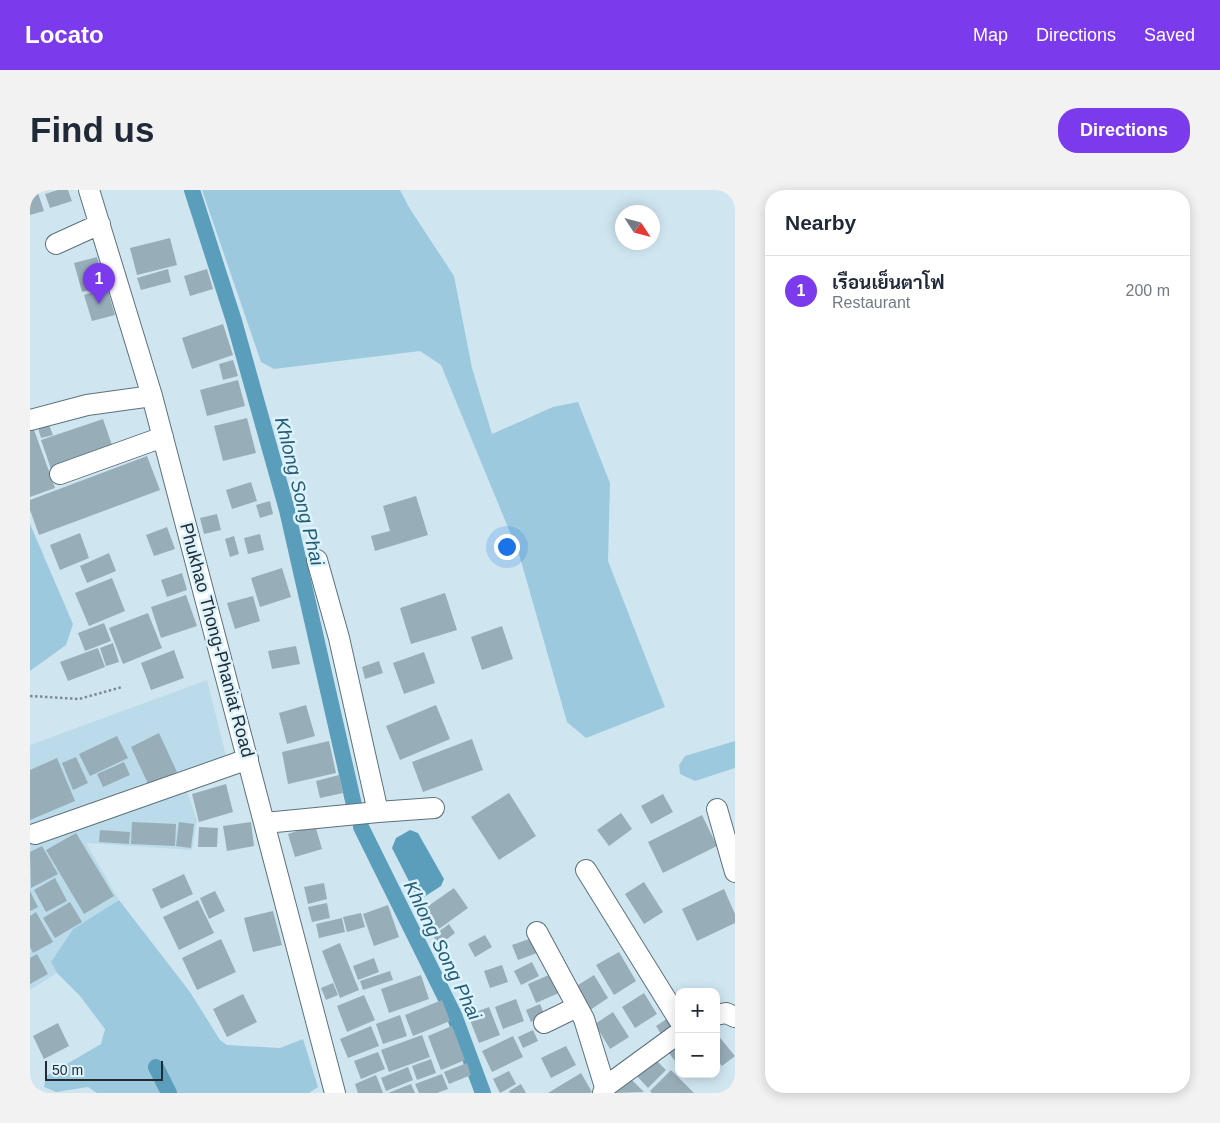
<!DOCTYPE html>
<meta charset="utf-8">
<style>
body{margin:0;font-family:Arial,Sarabun,sans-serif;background:#f2f2f3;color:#1f2937}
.controls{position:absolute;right:15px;bottom:15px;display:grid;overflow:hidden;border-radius:10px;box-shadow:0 2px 12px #0003}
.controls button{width:45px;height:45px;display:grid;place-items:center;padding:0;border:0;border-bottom:1px solid #e0e1e3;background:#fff;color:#1f2937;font:25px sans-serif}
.compass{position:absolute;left:585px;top:15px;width:45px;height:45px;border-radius:50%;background:#fff;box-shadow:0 2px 12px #0003;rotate:126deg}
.scale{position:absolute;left:15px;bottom:12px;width:118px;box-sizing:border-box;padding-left:5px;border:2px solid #222b2f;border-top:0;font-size:14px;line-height:18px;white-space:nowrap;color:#222b2f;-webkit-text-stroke:4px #dcf3fe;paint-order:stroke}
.you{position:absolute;left:476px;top:356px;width:18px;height:18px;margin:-12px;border:4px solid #fff;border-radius:50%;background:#1a73e8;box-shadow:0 0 0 8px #1a73e833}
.badge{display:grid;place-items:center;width:32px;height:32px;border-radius:50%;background:#7c3aed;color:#fff;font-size:16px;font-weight:700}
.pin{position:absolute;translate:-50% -41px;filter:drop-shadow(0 1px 2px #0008)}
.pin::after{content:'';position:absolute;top:26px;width:18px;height:15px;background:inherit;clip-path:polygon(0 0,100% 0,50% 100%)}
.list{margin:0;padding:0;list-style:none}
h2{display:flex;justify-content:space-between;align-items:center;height:65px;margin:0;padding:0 20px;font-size:21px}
h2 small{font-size:16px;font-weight:400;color:#747a83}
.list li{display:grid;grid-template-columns:32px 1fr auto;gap:15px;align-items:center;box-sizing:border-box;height:70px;padding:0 20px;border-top:1px solid #e0e1e3}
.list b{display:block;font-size:19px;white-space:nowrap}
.list p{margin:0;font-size:16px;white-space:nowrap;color:#747a83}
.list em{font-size:16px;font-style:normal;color:#747a83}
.map{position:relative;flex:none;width:705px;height:903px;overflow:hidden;border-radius:20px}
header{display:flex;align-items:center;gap:30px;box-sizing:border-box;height:70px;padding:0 25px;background:#7c3aed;color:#fff}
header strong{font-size:24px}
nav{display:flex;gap:28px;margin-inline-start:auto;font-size:18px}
.intro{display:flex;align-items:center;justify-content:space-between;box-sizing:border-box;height:120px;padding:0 30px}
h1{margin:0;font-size:35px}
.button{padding:12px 22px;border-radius:20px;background:#7c3aed;color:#fff;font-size:18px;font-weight:700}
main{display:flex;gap:30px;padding:0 30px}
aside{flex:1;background:#fff;border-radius:20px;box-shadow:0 2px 12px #0003}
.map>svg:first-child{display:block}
.built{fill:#bbdbea}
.green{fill:#9dc9de}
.water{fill:#5a9ebb}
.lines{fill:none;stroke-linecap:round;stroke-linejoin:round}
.canal{stroke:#5a9ebb;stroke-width:16}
.building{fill:#97adb8}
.minor-casing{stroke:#5c717b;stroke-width:22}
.path{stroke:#7b8b92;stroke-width:2.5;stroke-dasharray:2.5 2.5;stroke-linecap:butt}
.minor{stroke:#fff;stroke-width:20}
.labels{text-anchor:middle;stroke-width:5;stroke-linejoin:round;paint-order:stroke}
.street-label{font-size:18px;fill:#222b2f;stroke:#dcf3fe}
.water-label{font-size:19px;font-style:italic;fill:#265c72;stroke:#dcf3fe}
</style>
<header>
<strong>Locato</strong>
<nav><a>Map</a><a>Directions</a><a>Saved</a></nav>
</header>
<div class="intro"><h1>Find us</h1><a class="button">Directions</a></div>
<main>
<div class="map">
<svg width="705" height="903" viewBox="0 0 705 903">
<rect width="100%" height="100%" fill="#cfe6f1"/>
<path class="built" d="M177,490L201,586L157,602L167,630L162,660L56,653L89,710L43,739L21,772L27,783L0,800V555Z"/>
<path class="green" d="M172,0H370L380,19L424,86L442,178L462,244L523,217L548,212L580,293L578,371L635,517L556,548L537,532L489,364L411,175L390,161L244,179L231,172Z
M0,334L43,434L36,455L0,481Z
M705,551V578L665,591L650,584L649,575L655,566Z
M89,710L160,802L190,850L197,855L250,858L273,849L288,897L279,903H67L58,897L26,902L14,897L16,886L71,854L75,839L50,806L27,783L21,772L43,739Z"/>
<path class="water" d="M380,640L388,643L414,689L411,696L394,707L386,705L362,658L366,648Z"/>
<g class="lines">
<path class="canal" d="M162,0L204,131L257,320L324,615
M331,637L424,825L453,903
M126,877L139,903"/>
</g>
<path class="building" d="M7,0L14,21L0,25V2Z
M28,0H38L42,11L20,18L15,4Z
M140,48L147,75L107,85L100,58Z
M67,67L75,96L52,102L44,73Z
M138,79L141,92L111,100L107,88Z
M177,79L183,99L160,106L154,86Z
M77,98L85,125L62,131L54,105Z
M193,134L203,165L162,179L152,148Z
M203,170L208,186L193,190L189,174Z
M208,190L215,216L177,226L170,200Z
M217,228L226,263L193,271L184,236Z
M73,229L83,258L21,279L11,250Z
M19,235L23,245L11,248L8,238Z
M3,237L25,298L0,307V239Z
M117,266L130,300L9,345L0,320V310Z
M221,292L227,311L202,319L196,300Z
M386,306L398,345L345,361L341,346L360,341L353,316Z
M240,311L243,324L230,328L226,315Z
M187,324L191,340L174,344L170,328Z
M137,337L145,359L124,366L116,345Z
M50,343L59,368L30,380L20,355Z
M230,344L234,360L218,364L214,348Z
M204,346L209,364L200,367L195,349Z
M79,363L86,381L57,393L50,376Z
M252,378L261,407L230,417L221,388Z
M152,383L157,400L137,407L131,390Z
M82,388L95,421L59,436L45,403Z
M415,403L427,440L381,454L370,418Z
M156,405L167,436L131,448L121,417Z
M223,406L230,431L205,439L197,413Z
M118,423L132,458L93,474L79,438Z
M74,433L81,451L55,461L48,443Z
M472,436L483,469L452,480L441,447Z
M83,453L89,472L76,476L70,458Z
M266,456L270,474L242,479L238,461Z
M68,458L75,477L38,491L30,472Z
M144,460L154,488L121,500L111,473Z
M394,462L405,493L374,504L363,473Z
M349,471L353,483L335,489L332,477Z
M276,515L285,546L257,554L249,523Z
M406,515L420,549L370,570L356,536Z
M129,543L147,582L119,596L101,557Z
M87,546L98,568L60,586L49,564Z
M442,549L453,580L393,602L382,572Z
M299,551L306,583L258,594L252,562Z
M46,567L58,593L43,600L32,573Z
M27,568L45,611L0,630V580Z
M94,572L100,585L73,597L67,584Z
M309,585L313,603L290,608L286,591Z
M196,594L203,622L169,632L162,604Z
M479,603L506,646L469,670L441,627Z
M633,604L643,622L621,634L611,616Z
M591,623L602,639L579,656L567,640Z
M672,625L687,656L633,683L618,652Z
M102,632L146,634L145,656L101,654Z
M149,632L164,634L161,658L146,656Z
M221,632L224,656L197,661L193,636Z
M285,635L292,659L265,667L258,644Z
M169,637L188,638L187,657H168Z
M70,640L100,642L99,654L69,652Z
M46,643L84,706L54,724L16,660Z
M12,656L28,684L1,698L0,662Z
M154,684L163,704L131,719L122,699Z
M25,688L37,711L16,722L4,700Z
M614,692L633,722L614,734L595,704Z
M294,693L297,709L278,714L274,697Z
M424,698L438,718L406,741L391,721Z
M694,699L705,724V733L667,751L652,719Z
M0,701L8,717L0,721Z
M185,701L195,721L179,729L170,708Z
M168,710L184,743L149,760L133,727Z
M40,712L52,732L25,748L13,728Z
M297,713L300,728L282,732L278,717Z
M358,715L369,747L344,756L333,724Z
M243,721L252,755L223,762L214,728Z
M6,722L23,752L3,763L0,757V726Z
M331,723L335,737L317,742L313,727Z
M312,728L315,742L289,748L286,734Z
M419,734L425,743L409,755L403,746Z
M455,745L462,757L445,767L438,754Z
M502,748L507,763L488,770L482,755Z
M191,749L206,782L167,800L152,768Z
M310,753L329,800L310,808L292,761Z
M589,762L606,791L584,805L566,775Z
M7,764L18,784L0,794V768Z
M344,768L349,782L328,790L323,776Z
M502,772L509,786L491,795L484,781Z
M472,775L478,792L460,798L454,781Z
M360,781L363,790L333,800L330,791Z
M521,784L529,803L506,813L498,794Z
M391,785L399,809L359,823L351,799Z
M564,785L578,808L560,820L545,797Z
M303,793L308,805L296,810L291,798Z
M614,803L627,824L605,838L592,817Z
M213,804L227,832L197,847L183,819Z
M334,805L345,830L317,842L307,816Z
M486,809L494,831L473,839L465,817Z
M412,810L420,831L383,846L375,825Z
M510,814L515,826L501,832L496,820Z
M459,817L470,845L449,853L438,825Z
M583,822L599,847L580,859L565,834Z
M370,825L377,846L353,854L346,834Z
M638,828L645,839L633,847L626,836Z
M28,833L39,856L14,869L3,846Z
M341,836L349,856L318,868L310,849Z
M422,836L435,870L411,880L398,846Z
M503,840L508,851L493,858L488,847Z
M686,843L705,866L692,876L686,869Z
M392,845L400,867L359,882L351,860Z
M483,846L493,867L462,882L452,861Z
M649,854V873L647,874L637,860Z
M536,856L546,875L521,888L511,868Z
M348,862L355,879L331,889L324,871Z
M623,867L636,880L618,898L605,884Z
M401,869L406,883L387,890L382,876Z
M437,873L441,885L419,894L414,882Z
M378,877L383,890L356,901L351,888Z
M641,880L664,903H622L620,901Z
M479,881L486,894L470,903L463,889Z
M551,883L562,902L560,903H518Z
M412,884L418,899L407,903H389L385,894Z
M346,885L353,903H328L325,894Z
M600,888L614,902L585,903Z
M381,894L385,903H358Z
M491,894L496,903H480L479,901Z"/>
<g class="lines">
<defs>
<path id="minor" d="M59,0L122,206L305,903
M26,54L70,34
M0,230L57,215L122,206
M30,284L133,247
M287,370L309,448L348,622
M687,619L705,682
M235,633L348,622L404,618
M5,644L218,569
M556,680L649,830
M507,742L554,829L575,897
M686,825L696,823L705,827
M514,833L547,817
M573,903L575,897L649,843"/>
</defs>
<use href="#minor" class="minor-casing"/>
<path class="path" d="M0,506L49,509L92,497"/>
<use href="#minor" class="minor"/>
</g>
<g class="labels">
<g class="street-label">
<text transform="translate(187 450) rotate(75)" y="6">Phukhao Thong-Phaniat Road</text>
</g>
<g class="water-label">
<text transform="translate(270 301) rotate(76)" y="7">Khlong Song Phai</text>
<text transform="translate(413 760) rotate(64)" y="7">Khlong Song Phai</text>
</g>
</g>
</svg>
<div class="controls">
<button>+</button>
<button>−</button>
</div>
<svg class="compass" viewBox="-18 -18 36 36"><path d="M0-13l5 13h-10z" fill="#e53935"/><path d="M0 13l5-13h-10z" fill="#747a83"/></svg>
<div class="scale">50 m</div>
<div class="you"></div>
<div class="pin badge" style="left:69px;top:114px">1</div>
</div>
<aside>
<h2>Nearby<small></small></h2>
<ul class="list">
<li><span class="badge">1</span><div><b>เรือนเย็นตาโฟ</b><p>Restaurant</p></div><em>200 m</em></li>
</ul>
</aside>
</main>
